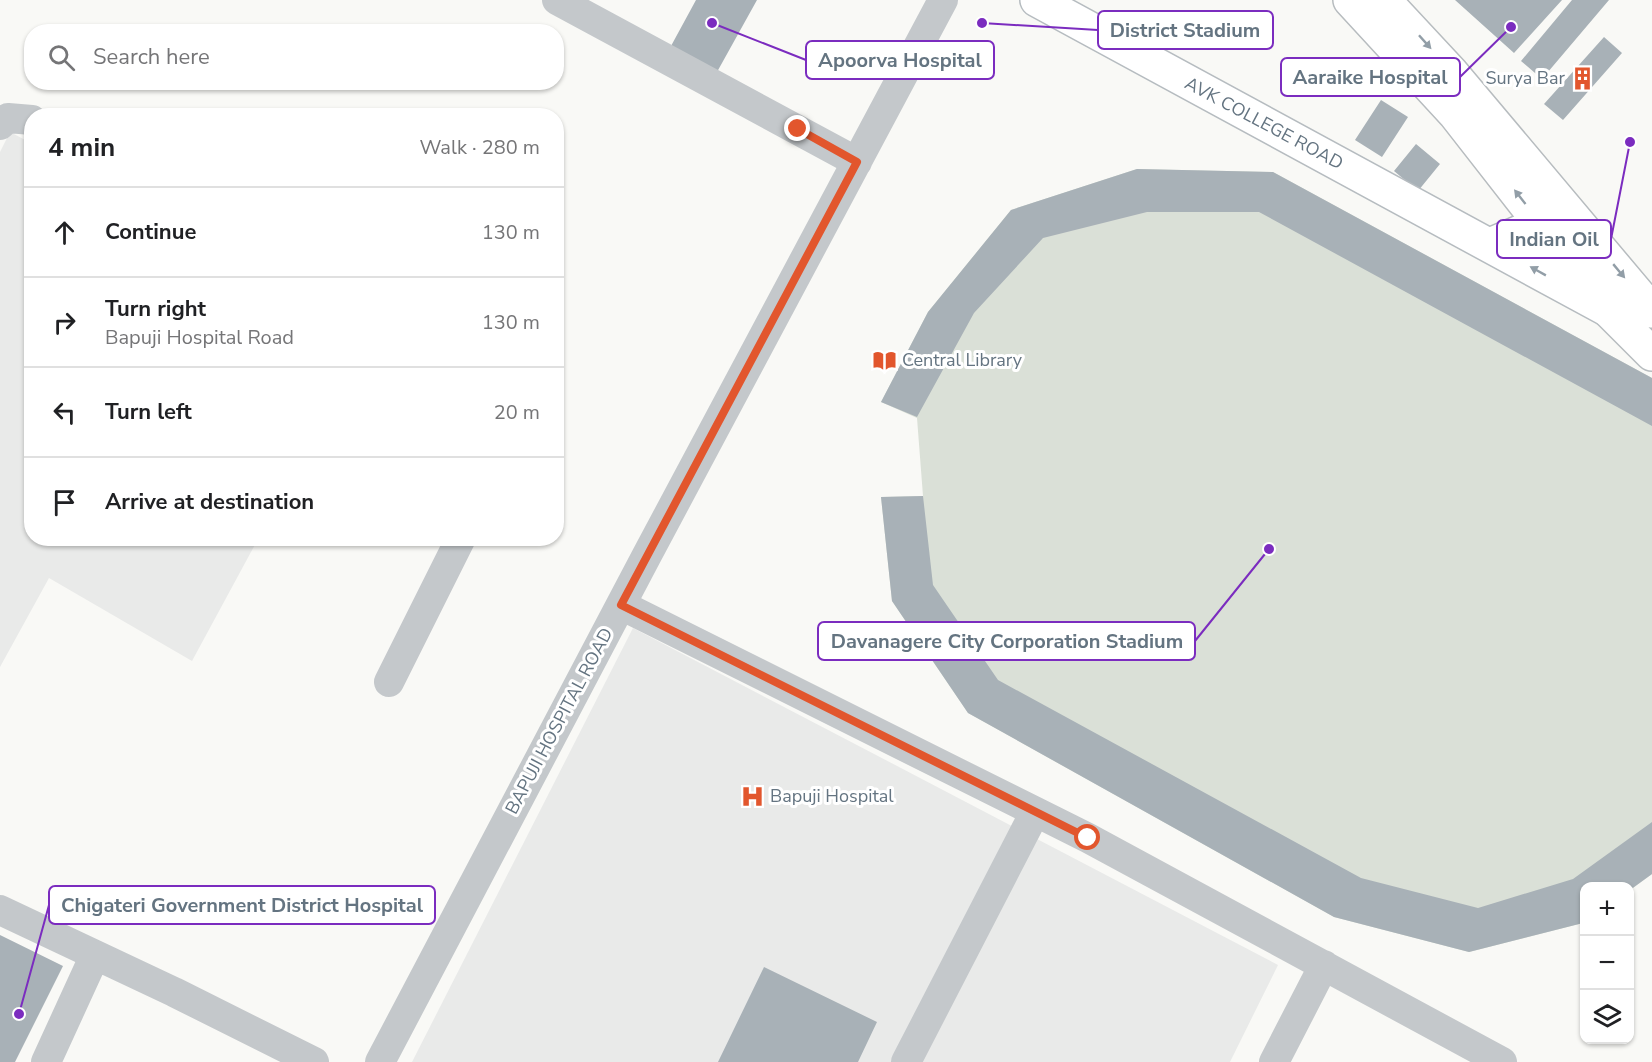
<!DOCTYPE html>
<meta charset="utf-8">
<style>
body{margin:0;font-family:"Nunito Sans",sans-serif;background:#f6f6f6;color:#202124}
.controls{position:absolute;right:18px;bottom:18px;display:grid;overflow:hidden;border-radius:12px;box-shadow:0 2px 4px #0004}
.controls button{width:54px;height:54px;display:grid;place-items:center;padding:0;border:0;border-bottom:2px solid #e0e0e0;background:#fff;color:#202124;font:30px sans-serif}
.stop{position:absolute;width:18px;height:18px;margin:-14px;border:4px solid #e2562d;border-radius:50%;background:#fff}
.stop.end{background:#e2562d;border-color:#fff;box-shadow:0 2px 6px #0008}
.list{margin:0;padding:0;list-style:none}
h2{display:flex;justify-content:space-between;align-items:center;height:78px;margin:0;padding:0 24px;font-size:26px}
h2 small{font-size:20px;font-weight:400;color:#757577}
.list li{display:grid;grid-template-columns:39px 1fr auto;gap:18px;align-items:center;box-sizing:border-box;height:90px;padding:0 24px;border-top:2px solid #e0e0e0}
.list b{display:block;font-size:22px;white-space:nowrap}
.list p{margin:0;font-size:20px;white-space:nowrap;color:#757577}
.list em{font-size:20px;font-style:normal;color:#757577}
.icon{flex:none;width:33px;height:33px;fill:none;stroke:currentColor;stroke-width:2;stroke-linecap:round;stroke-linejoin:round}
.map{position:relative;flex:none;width:1652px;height:1062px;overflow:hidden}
.search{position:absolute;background:#fff;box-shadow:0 2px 4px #0004;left:24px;top:24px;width:540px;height:66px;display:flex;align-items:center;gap:15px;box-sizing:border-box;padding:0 21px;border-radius:24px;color:#757577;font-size:22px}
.panel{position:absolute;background:#fff;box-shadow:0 2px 4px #0004;left:24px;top:108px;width:540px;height:438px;border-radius:24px}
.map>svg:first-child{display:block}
.built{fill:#e9eae9}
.green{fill:#dae0d7}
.building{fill:#a8b1b7}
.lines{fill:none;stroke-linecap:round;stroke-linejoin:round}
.secondary-casing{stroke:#b6bcc0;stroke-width:36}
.primary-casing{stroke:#b7bcbf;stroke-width:36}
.street{stroke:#c4c8cb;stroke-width:30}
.secondary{stroke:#fff;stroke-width:33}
.primary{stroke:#fff;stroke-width:33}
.oneway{fill:#929ea7}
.route{stroke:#e2562d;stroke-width:8}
.labels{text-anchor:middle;stroke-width:6;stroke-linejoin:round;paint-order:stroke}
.poi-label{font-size:18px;fill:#647481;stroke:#fff;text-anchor:start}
.street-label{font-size:18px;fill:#647481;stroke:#fff}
.leader{fill:none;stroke:#7b2cbf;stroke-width:2}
.callout-dot{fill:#7b2cbf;stroke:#fff;stroke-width:2}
.callout{fill:#fff;stroke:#7b2cbf;stroke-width:2}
.callout-label{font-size:20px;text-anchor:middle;font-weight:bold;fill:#647481}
</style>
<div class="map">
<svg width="1652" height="1062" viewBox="0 0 1652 1062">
<rect width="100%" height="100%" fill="#f9f9f6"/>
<path class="built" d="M10,132L31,143L32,538L258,539L192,661L49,578L0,667V152Z
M633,628L1278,965L1230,1062H412Z"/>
<path class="green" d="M1137,169L1273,172L1652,378V874L1630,890V886H1584V922L1583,923L1469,952L1334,917L968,713L892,601L881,497L923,496L917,418L881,402L928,312L1011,210Z"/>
<path class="building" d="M696,0H757L717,72L671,46Z
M1455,0H1562L1514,53Z
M1572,0H1609L1542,79L1521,61Z
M1604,37L1622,53L1563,120L1544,104Z
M1381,100L1408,117L1382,157L1355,140Z
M1416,144L1440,164L1418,191L1394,171Z
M1137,169L1273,172L1652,378V426L1259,212H1147L1043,238L974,313L917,417L881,402L928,312L1011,210Z
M923,496L933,585L998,680L1361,878L1478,908L1573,879L1652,822V874L1630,890V886H1584V922L1583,923L1469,952L1334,917L968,713L892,601L881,497Z
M0,935L63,966L15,1062H0Z
M764,967L877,1022L858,1062H718Z"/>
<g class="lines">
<defs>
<path id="secondary" d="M1037,0L1608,310
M1490,245L1541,223L1563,208"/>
<path id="primary" d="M1350,0L1455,114L1608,310L1652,354
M1384,0L1452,73L1652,311"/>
</defs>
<use href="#secondary" class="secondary-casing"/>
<use href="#primary" class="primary-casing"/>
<path class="street" d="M557,0L857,162
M0,125L8,118L32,120
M621,605L1088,838L1502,1062
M389,682L461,538
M0,910L174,992L314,1062
M46,1062L95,955
M380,1062L647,555L943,0
M906,1062L1035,812
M1274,1062L1324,965"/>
<use href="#secondary" class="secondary"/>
<use href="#primary" class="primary"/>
</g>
<defs><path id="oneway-solid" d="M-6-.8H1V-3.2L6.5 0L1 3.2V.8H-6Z" transform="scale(1.5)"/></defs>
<g class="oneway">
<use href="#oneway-solid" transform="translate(1425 42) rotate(48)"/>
<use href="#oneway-solid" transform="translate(1520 197) rotate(-128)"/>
<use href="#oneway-solid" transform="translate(1538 271) rotate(-151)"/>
<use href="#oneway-solid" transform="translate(1619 271) rotate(50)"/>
</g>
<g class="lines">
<path class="route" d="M798,129L857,162L621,605L1088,838"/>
</g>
<defs>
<symbol id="building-bare" viewBox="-9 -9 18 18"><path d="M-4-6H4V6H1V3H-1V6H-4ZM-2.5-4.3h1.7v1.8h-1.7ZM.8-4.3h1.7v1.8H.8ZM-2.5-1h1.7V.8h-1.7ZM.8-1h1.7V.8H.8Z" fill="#e2562d" stroke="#fff" stroke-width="2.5" paint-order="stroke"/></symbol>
<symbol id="library-bare" viewBox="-9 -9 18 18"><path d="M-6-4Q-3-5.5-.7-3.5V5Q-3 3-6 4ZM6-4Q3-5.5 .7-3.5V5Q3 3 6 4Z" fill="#e2562d" stroke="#fff" stroke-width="2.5" paint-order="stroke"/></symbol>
<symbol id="hospital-bare" viewBox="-9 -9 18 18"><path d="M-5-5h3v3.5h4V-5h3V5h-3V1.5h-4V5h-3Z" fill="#e2562d" stroke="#fff" stroke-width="2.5" paint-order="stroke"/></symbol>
</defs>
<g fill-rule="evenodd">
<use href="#building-bare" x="1566" y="62" width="33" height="33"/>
<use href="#library-bare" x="868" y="344" width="33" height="33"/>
<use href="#hospital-bare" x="736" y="780" width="33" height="33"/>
</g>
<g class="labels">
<g class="poi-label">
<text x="1565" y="84" text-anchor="end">Surya Bar</text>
<text x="902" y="366">Central Library</text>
<text x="770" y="802">Bapuji Hospital</text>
</g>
<g class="street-label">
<text transform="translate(1264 123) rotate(28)" y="6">AVK COLLEGE ROAD</text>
<text transform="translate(559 721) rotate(-62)" y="6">BAPUJI HOSPITAL ROAD</text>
</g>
</g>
<path class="leader" d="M982 23L1098 30M712 23L806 60M1511 27L1460 77M1630 142L1611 239M1269 549L1195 641M19 1014L49 905"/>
<g class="callout-dot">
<circle cx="982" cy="23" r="6"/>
<circle cx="712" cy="23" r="6"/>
<circle cx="1511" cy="27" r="6"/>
<circle cx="1630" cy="142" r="6"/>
<circle cx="1269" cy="549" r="6"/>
<circle cx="19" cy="1014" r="6"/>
</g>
<g class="callout">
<rect x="1098" y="11" width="175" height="38" rx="6"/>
<rect x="806" y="41" width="188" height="38" rx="6"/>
<rect x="1281" y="58" width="179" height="38" rx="6"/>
<rect x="1497" y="220" width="114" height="38" rx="6"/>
<rect x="818" y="622" width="377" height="38" rx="6"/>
<rect x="49" y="886" width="386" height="38" rx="6"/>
</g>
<g class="callout-label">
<text x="1185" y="37">District Stadium</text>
<text x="900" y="67">Apoorva Hospital</text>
<text x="1370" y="84">Aaraike Hospital</text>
<text x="1554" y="246">Indian Oil</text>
<text x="1007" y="648">Davanagere City Corporation Stadium</text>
<text x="242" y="912">Chigateri Government District Hospital</text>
</g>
</svg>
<div class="controls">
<button>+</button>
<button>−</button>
<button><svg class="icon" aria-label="layers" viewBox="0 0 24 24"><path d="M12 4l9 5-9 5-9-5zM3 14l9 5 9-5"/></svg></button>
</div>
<div class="stop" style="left:1088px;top:838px"></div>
<div class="stop end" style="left:798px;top:129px"></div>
<div class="search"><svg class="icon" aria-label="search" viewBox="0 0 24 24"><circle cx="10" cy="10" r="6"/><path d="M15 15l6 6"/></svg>Search here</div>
<section class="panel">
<h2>4 min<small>Walk · 280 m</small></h2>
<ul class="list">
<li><svg class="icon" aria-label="ahead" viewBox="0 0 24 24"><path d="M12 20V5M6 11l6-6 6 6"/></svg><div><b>Continue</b></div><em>130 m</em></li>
<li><svg class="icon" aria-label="right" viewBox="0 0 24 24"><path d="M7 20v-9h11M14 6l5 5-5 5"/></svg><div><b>Turn right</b><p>Bapuji Hospital Road</p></div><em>130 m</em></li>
<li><svg class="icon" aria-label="left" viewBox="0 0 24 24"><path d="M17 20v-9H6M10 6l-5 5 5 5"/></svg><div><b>Turn left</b></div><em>20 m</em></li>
<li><svg class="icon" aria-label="arrive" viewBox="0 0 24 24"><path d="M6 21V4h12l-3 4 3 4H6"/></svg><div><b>Arrive at destination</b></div></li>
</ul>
</section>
</div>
